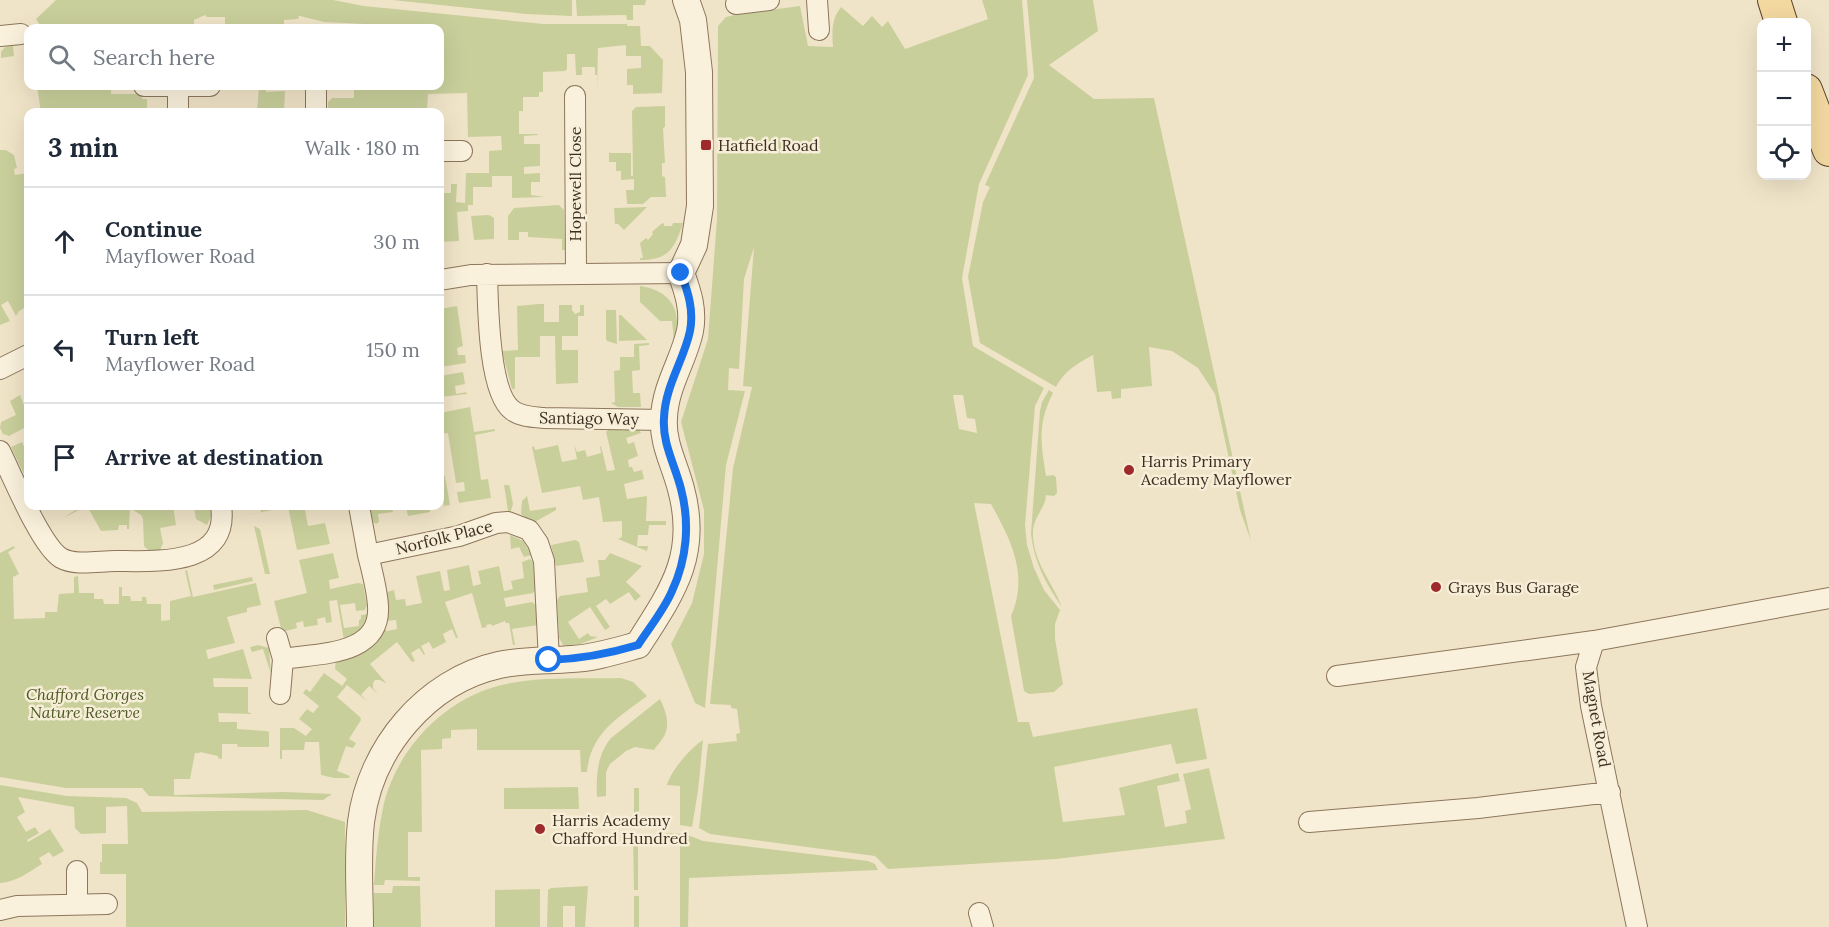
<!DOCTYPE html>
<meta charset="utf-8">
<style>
body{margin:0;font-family:Lora,serif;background:#f6f6f7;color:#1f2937}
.controls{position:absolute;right:18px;top:18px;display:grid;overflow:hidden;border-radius:12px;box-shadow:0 6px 24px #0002}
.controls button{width:54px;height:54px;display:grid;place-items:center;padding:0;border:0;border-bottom:2px solid #e0e1e3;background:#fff;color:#1f2937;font:30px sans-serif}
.stop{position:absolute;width:18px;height:18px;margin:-14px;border:4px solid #1a73e8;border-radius:50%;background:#fff}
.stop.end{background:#1a73e8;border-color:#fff;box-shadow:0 2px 6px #0008}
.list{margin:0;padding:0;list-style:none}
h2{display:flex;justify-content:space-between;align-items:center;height:78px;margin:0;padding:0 24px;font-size:26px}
h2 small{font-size:20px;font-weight:400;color:#747a83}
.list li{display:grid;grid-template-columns:39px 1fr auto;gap:18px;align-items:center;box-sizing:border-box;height:108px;padding:0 24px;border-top:2px solid #e0e1e3}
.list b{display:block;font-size:22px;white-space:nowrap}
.list p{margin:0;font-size:20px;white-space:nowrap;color:#747a83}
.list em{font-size:20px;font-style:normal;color:#747a83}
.icon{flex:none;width:33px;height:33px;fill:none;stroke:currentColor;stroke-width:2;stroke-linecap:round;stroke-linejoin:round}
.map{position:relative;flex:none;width:1829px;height:927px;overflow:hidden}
.search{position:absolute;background:#fff;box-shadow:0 6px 24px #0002;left:24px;top:24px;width:420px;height:66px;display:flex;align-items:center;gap:15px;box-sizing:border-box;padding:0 21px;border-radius:12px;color:#747a83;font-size:22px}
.panel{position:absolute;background:#fff;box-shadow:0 6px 24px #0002;left:24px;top:108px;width:420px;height:402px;border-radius:12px}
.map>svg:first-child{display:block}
.green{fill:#c9cf9b;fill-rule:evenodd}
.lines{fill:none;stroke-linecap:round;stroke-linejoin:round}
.minor-casing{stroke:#8d765c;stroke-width:22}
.tertiary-casing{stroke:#8d765c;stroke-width:28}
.primary-casing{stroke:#5b4430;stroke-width:34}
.minor{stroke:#faf1dc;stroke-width:20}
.tertiary{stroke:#faf1dc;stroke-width:26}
.primary{stroke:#f3d9a0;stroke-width:32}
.route{stroke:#1a73e8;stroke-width:8}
.poi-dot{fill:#9e2a2b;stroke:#f7eed8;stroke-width:2}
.labels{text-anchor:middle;stroke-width:5;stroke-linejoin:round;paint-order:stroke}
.poi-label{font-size:16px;fill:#3d2e20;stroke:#f7eed8;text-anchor:start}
.street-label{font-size:16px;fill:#3d2e20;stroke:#f7eed8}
.park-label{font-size:16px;font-style:italic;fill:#4d5a26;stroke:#f7eed8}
</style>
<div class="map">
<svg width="1829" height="927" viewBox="0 0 1829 927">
<rect width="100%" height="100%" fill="#f0e4c8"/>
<path class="green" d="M56,0H333L364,6L544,24H627V26H640L641,46H650L663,60L662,93L633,94V85H627V69L641,68V56H626V45L598,48L597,92V75H595V67H582V75H576L575,54H567V69L565,71L543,72V92H539V97H523V111H519V134H538V135L524,136V144H540V166L524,167V174L540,173V182H531V195L545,197L512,198V176H492V187H473V205H468V211L457,212L459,241L440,242V193H451V184H457L456,202L465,203L466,173H489V151L502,150L501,136L468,137L467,93L428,94L427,112H403V109L386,111V112H328V102L332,98H354V86H352H440V28H365V24L324,22L296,15L299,16L298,19L284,20V28H225V17H207L205,15L194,20V28H42L36,19Z
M392,0H572V16L526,14Z
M576,0H646L645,5H633V20H627L626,15L577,16Z
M982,0H1022L1028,75L979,184L962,278L973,346L1044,388L1035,406L1025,525L1027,545L1034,568L1044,590L1060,610L1055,624V639L1063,684L1054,692L1029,694L1024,691L1011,616C1029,575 1011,540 991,504L974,503L1018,722H1029L1033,737L1197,708L1207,759L1176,764L1171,744L1054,767L1063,822L1125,815L1119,788L1178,773L1180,781L1157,786L1165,827L1187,823L1185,811L1191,809L1183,774L1209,768L1225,839L1056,859L888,869L875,856L710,834L699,828L708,744L737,741L736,734L740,733L737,709L731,708V705L710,704L733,468L752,387L743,386L754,247L744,279L739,369L729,368L728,390L745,391L726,465L705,708L695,703L671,644L692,603L704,554V510L681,422L708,339L717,219L718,26L726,17L739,14L800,6L808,46L833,47C832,32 831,20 841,7L863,26L872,16L882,27L888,21L905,49L988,19ZM953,395H963L967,418L975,419L977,433L959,429Z
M1027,0H1093L1098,31L1049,65L1094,99L1154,98L1251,541L1240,510L1215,394L1198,368L1172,351L1149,347L1152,386L1121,389V398L1112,399L1111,391L1097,392L1093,355C1078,363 1064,371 1056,387L980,343L968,277L983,202L990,187L985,185L1034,78Z
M24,43V44L13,46L14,56L1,58V52L5,47Z
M37,86H111V94H142V99H147V112H41Z
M259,86H266V92L285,91L284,111L257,112Z
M665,106V127L663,128L665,163H662V176L665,177L666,197H651L643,204H627L626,190H634V179L621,180V171H616V162H609V151L610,153H631V176H633L632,111L636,107Z
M0,150H6L14,155L17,168L14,169L15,175L28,173V306L19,311L16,316L8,301L1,305L10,321L0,325Z
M559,205L564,210L565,250H562V239L528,237V232H519V240H508V216L514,208Z
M647,207L624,230L618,224H615L614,208Z
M489,215L494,218V239L474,240L471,216Z
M664,223V226H672L673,223H683C675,248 669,260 640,260V258H643L640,243L646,238L648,240L653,234L652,232L661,224Z
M640,286C672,291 683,311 674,342L672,321H660L640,302Z
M539,304H544V322H559V305H572V310L575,314L580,312V305H584V316H578V336H562V350H578V383L556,384L555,336H540V357H515V389H512L502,351L518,350L517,306Z
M457,306L463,346L457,348L458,355H465L466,363L440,367V344L442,343L440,335V309Z
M606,310H616L617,344L607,341L606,339Z
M619,315H621L647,340L619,341Z
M649,343V345L639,346L640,370L632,371L633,393H640L641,407H618L611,403L615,402L614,371L620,370V357H634V344Z
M463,372L465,384L455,386L456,394L466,392L467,394L440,397V376Z
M1049,390L1053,393C1037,424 1041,444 1046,476L1053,475L1056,477L1057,493L1054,496L1046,495C1046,507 1034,516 1033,531C1032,561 1052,581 1062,607C1046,584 1034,562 1031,534L1040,411L1042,402Z
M20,395L24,405L28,403V426L9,436L3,434L0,428L1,422L16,415L10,401Z
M470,407L474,432L495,429V431L475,435L481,480L488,479L491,498L459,503L457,492L465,491L464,482L456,483L448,433L440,434V413Z
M609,429H639L641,433L626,438L628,444L634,442L638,456L628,460L629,467H632L634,472L642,470L644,479L624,484L627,499L647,496L646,521H666V525H649L648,535H638L637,546H648L647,551L618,539L622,537V521L603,522L599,497L583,500L580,486L542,493L532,447L534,446L535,450L558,445L562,462L577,459L574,444L577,452L585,450L587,457L601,453L600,447L601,446L607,471L615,470L606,432Z
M22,442L28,456V474L25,476L11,447Z
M445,476L450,505L444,506L443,500L440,501V477Z
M504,485H509L510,488L513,504L510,514L494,515L493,514L508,511Z
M527,496L530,511L556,507V510L533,523L521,514L522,501Z
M76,506H173L176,525L160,528L163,543L160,550L149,551L144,546L143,519L141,515L130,508L129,529H127V525H119L118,530L101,531L87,506L63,518L77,509Z
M210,506L211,516L207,525L196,519L194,508Z
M260,506H322L305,510L308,526L325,523L330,544L297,550L288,507L236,517L261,512Z
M369,506H391L393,512L378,514L379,522L376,524L373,522Z
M406,506H429L430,512L408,516Z
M254,526L260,529L270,574H265Z
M510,535L523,541L532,555L524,557L519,547L511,549Z
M575,540L579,542L584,562L556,566L551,545Z
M14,546L15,548L8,552L19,574L13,577L14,619L45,618V612H57L59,594L74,593V577L78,576L79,593H94V599H103L104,604H119V587H122V596H130L131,601H142V597H146L147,604H161V621L170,620V601L191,596L185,571L187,570L193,597L256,583L261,605L247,608V612L227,617L235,643L206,650L208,659L243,649L252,679L213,678L214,687H248V712L252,714L218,713L219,722H237V729L266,731L269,732V747H238L237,744H222V759L218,758V756L200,752L199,753H195L190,779H174V795L284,792L332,794L323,800L149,796L142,788H66L0,777V553Z
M333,553L339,578L329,580L330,589L358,583L363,584L367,605L365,610L356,611L355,603L340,605L344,628L359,626V620L361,619V615L369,614L367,625L357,634L344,640L337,600L329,601L332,622L326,623L325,617L317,619L318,625L304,627L303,621L296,623L297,628L282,632L274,601L307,593L299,560Z
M610,553L642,566L626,582L641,596L635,601L629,592L610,604L606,599L596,606L610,627L605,630L590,607L568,622L579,639L588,633L590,636L598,637L573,647L563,645L559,638L557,600L560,596L588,592L586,578L600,576L598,560H605Z
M530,559L533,562L535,590L533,593L504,598L506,607L532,602L537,606L538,625L512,629L515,645H513L509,623H506L505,621L492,626L491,624L486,625L487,627L482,628L472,593L445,602L458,638H456L452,629L443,634L446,642L433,649L429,642L421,646L425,654L424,655L419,648L411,653L415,661L412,662L397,642L370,664L387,684L380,680H375L373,683V688L378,694L369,686L361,695L368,702L347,685L337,697L360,717L361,720L349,739L356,743L353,748L346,746L337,771L350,776L349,778H334L321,775L319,742H305L304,750H282V759H280V728H294L306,736L312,729L299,719L307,709L313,713L319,706L303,693L306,689L310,692L324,673L342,686L347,679L335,669L336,660C359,654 371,650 384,629L387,631L397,629L396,620L386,621L384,596L387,592L394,590L396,600L405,599L406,606L422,603L416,576L440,571L444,591L450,590L447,570L469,565L473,586L481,584L478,571L499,566L504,591L513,589L511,581L524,578L522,562Z
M252,577L253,581L214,590L213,585Z
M258,645L269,648L271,674L263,649L252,652L250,647Z
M621,678L633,682L647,696C618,718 591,732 587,772H581L580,750H477V729L451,730V738L442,739V749L421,750L422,832H408V877H420V881L385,880L384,885H374C376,857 378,830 384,803C399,745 448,696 506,684C543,676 584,679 621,678Z
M660,699C666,711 671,726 663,738C660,743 657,745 654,750L635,747L626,751L610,764L606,772V796L597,797C596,776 597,755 611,738Z
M703,740L698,791L692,827L680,825V786L667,785C670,772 691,747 703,740Z
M0,785L67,796L126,798L137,803L142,812L307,810L345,822V927H126V874H100V862H102V844H128L127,806L106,807V833L81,834L75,828L74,807L18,797L25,812L17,817L26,832L35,827L39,833L27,840L28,842L50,829L64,851L53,857L49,852L39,858L42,864C29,872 16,882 0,883Z
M578,787L579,809H504V788Z
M634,788H639V819H651V825H634Z
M666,833C680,833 690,835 703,841L868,861L875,864L878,870L689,878L688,927H680V839L666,838Z
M633,834H651V840H638V890H634Z
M393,886H420L421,927H374V893H392Z
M588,886L585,927H575V906H563V927H547L548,890L551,888Z
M540,889V927H495V890Z
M634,896H639V927H634Z"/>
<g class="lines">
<defs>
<path id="minor" d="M817,0L819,30
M736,4L769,0
M0,36L21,34
M144,86H210
M178,86V112
M316,86V112
M575,96L576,273
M440,151H462
M487,274C488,304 488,392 512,410C521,417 533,417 544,418L663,420
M440,280L471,275L681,273
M0,369L28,355
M0,451C12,475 41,546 61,558C75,566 99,561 115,561C156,561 230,567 221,506
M359,506L368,555
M277,638L283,659L280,694
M1594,641L1586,667L1591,706L1637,927
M283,659C319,653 381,656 378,606C377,589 372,571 368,555L459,536L496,523L508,522L529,530L538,543L544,561L549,660
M1337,676L1594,641L1829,598
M1309,822L1478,808L1610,792
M77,904V871
M0,910L17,906L107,904
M979,913L983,927"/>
<path id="tertiary" d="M360,927C360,893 357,857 361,822C370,749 426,681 499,665C523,660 547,661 572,659C594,658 616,651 638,645C672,592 699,555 681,489C675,465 662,443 664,418C665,386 684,360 690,331C694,310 688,292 681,273L694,245L700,206L699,72L693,20L686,0"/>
<path id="primary" d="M1774,0L1781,22
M1806,90L1829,150"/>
</defs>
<use href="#minor" class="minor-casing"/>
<use href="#tertiary" class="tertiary-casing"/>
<use href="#primary" class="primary-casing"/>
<use href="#minor" class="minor"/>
<use href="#tertiary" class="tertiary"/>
<use href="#primary" class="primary"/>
</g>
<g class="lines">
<path class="route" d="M549,660C580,659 608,654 638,645C649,628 664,610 672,591C687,559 690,523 681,489C675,465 662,443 664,418C665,386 684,360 690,331C694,310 688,292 681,273"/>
</g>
<g class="poi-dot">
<rect x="700" y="139" width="12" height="12" rx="3"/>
<circle cx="1129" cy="470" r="6"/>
<circle cx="1436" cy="587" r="6"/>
<circle cx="540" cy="829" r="6"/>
</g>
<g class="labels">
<g class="poi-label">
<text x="718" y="151">Hatfield Road</text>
<text x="1141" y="467">Harris Primary<tspan x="1141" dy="18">Academy Mayflower</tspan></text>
<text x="1448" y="593">Grays Bus Garage</text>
<text x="552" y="826">Harris Academy<tspan x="552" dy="18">Chafford Hundred</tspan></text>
</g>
<g class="street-label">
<text transform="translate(575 184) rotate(-90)" y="6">Hopewell Close</text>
<text transform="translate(589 418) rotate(1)" y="6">Santiago Way</text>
<text transform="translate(444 537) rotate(-14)" y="6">Norfolk Place</text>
<text transform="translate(1597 719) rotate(80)" y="6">Magnet Road</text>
</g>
<g class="park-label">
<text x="85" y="700">Chafford Gorges<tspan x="85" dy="18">Nature Reserve</tspan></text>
</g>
</g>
</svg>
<div class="controls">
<button>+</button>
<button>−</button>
<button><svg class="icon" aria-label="locate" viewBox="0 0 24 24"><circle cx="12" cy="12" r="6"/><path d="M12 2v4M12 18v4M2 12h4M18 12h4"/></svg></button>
</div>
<div class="stop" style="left:549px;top:660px"></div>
<div class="stop end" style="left:681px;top:273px"></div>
<div class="search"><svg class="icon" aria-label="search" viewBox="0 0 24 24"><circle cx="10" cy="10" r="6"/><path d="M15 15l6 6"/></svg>Search here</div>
<section class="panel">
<h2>3 min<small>Walk · 180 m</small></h2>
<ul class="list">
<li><svg class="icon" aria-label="ahead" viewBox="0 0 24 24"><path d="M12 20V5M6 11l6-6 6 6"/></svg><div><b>Continue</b><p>Mayflower Road</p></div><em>30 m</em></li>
<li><svg class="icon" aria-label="left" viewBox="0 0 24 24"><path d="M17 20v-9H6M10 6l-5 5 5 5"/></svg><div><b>Turn left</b><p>Mayflower Road</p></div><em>150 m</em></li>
<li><svg class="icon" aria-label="arrive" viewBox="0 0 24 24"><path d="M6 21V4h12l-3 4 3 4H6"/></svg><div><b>Arrive at destination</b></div></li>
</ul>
</section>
</div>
